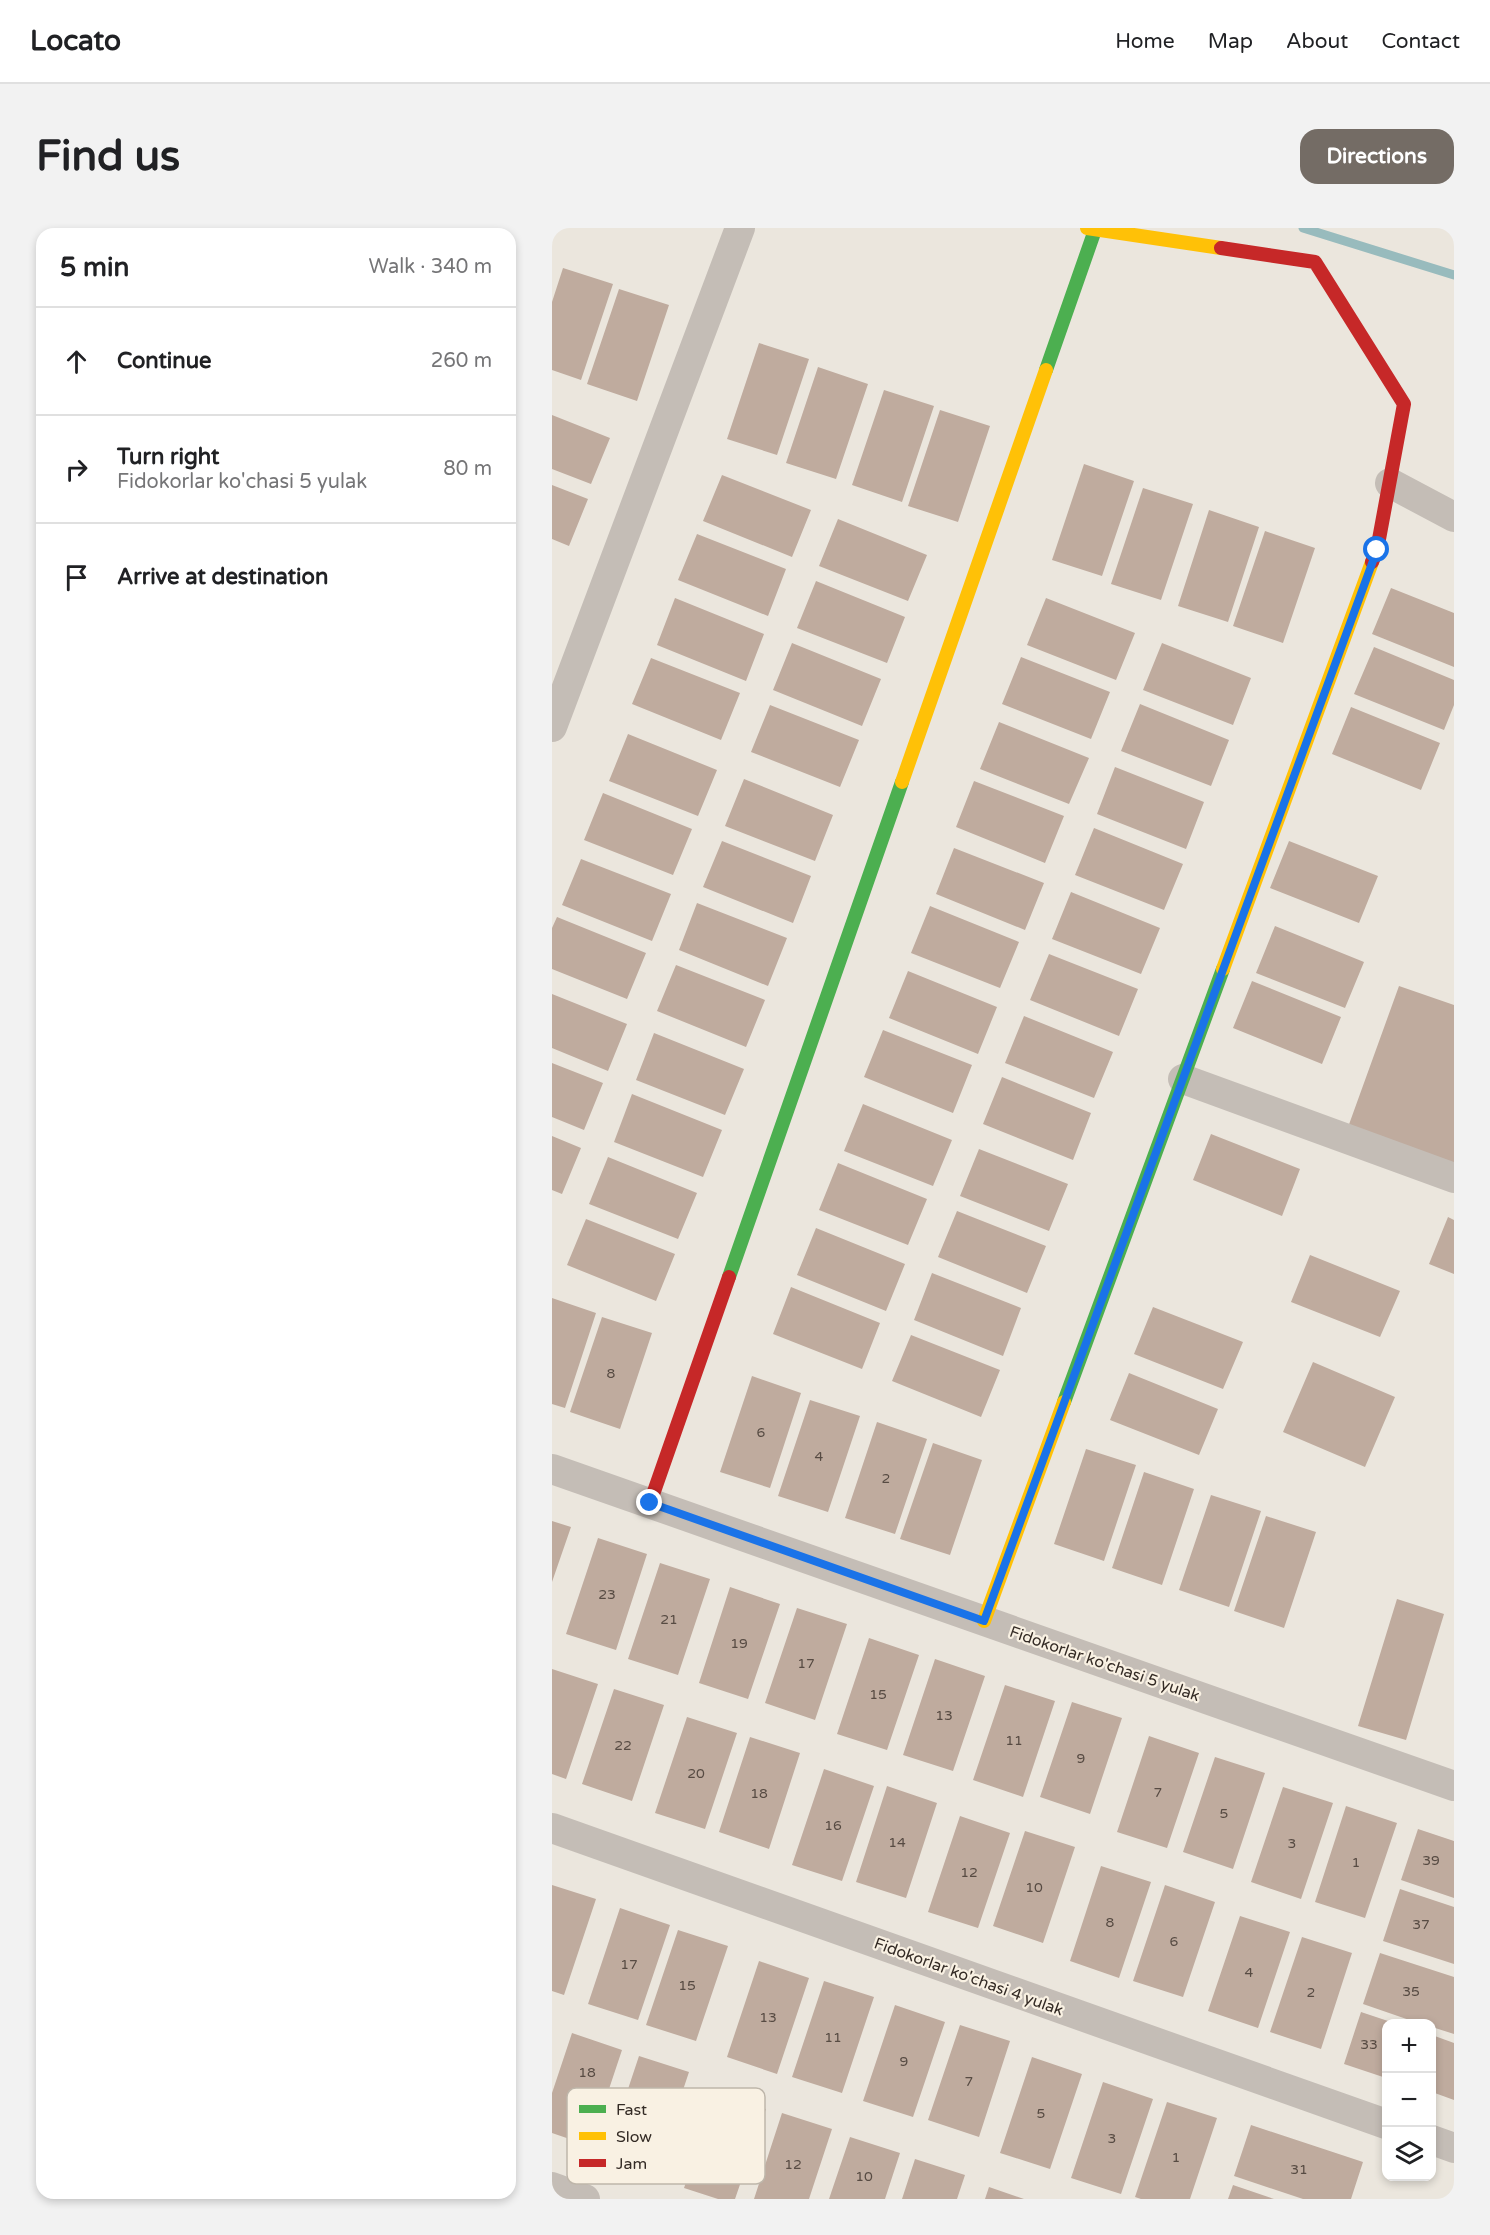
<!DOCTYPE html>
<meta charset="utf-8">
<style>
body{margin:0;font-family:"Varela Round",sans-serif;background:#f2f2f2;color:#202124}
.controls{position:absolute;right:18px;bottom:18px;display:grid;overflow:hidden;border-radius:12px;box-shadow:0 3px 9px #0003}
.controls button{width:54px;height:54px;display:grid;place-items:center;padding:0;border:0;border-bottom:2px solid #e0e0e0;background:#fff;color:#202124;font:30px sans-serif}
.stop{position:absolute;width:18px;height:18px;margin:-14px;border:4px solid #1a73e8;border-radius:50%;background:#fff}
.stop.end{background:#1a73e8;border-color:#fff;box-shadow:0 2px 6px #0008}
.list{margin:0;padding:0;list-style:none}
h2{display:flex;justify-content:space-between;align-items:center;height:78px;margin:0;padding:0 24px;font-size:26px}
h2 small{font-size:20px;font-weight:400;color:#757577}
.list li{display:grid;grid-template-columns:39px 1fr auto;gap:18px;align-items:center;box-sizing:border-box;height:108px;padding:0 24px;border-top:2px solid #e0e0e0}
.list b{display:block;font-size:22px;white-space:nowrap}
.list p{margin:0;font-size:20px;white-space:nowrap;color:#757577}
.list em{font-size:20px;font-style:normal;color:#757577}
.icon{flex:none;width:33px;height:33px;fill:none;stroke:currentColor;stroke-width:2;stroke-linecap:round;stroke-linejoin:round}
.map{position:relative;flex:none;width:902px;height:1971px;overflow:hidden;border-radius:18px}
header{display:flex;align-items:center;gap:36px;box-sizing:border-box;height:84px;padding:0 30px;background:#fff;border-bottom:2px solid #e0e0e0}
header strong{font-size:28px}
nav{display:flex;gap:33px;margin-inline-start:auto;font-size:21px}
.intro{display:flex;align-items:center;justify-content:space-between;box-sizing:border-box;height:144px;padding:0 36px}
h1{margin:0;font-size:42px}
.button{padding:15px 27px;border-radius:18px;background:#746c65;color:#fff;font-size:21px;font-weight:700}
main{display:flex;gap:36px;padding:0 36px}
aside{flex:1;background:#fff;border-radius:18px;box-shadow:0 3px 9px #0003}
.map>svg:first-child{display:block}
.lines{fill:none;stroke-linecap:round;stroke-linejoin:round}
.stream{stroke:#98bbbd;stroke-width:9}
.building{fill:#bfab9e}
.street{stroke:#c4bdb6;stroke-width:30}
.fast{stroke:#4caf50;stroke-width:14}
.slow{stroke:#ffc107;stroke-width:14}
.jam{stroke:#c62828;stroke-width:14}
.route{stroke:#1a73e8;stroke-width:8}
.labels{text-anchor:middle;stroke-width:4.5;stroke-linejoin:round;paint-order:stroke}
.number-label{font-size:14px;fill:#574b43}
.street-label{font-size:16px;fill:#342b25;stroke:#f9f1e3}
.key{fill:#f9f1e3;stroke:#beb6aa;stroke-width:1.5}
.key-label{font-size:16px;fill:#342b25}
</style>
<header>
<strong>Locato</strong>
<nav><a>Home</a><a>Map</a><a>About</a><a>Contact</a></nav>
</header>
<div class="intro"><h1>Find us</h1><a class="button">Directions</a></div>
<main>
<aside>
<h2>5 min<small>Walk · 340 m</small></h2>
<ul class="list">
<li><svg class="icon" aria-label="ahead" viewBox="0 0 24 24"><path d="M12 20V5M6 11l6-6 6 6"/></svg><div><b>Continue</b></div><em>260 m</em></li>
<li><svg class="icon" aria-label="right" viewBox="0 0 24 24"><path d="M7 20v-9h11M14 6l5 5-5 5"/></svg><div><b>Turn right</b><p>Fidokorlar ko'chasi 5 yulak</p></div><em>80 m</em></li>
<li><svg class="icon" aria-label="arrive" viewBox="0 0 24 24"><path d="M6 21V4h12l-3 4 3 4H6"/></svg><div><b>Arrive at destination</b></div></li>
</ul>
</aside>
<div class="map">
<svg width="902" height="1971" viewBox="0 0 902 1971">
<rect width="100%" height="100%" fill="#ebe6dd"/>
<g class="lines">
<path class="stream" d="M751,0L902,47"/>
</g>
<path class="building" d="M11,40L61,56L29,152L0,142V74Z
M67,61L117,77L85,173L35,156Z
M207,115L257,131L225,227L175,211Z
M266,139L316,156L284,251L234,235Z
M332,162L382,178L350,274L300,257Z
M388,182L438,198L406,294L356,278Z
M0,187L58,210L39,256L0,241Z
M532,236L582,253L550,348L500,332Z
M170,247L259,282L240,329L151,293Z
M0,257L36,271L17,318L0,311Z
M591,260L641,276L609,372L559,356Z
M657,282L707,299L676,394L626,378Z
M286,291L375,327L356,373L267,338Z
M713,303L763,320L731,415L681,398Z
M145,306L234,341L216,388L126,352Z
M264,353L353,389L335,435L245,400Z
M839,360L902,385V439L820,406Z
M123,370L212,406L194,453L105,417Z
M494,370L583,405L564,452L475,417Z
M240,415L329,451L310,498L221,462Z
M610,415L699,450L681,497L591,462Z
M822,419L902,452V477L892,502L802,466Z
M469,429L558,464L539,511L450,476Z
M99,430L188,465L169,512L80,476Z
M588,476L677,512L659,558L569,523Z
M218,477L307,512L288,559L199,524Z
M799,479L888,515L869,562L780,526Z
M447,494L537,530L517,576L428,541Z
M76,506L165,542L146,588L57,553Z
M563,539L652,574L634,621L545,586Z
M192,551L281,587L263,633L173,598Z
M422,553L512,588L493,635L404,599Z
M51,565L140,601L121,647L32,612Z
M542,600L631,636L612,682L523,647Z
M170,613L259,648L241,695L151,659Z
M737,613L826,648L807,695L718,660Z
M402,620L492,655L473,702L384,666Z
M29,631L119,666L100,713L10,677Z
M519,664L608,700L589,746L500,711Z
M145,675L235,710L216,758L127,722Z
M378,678L467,714L448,760L359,725Z
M5,689L94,725L75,771L0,741V700Z
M723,698L812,734L793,780L704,745Z
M497,726L586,761L567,808L478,772Z
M124,737L213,772L194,819L105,783Z
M356,743L445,779L426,826L337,790Z
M700,753L789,789L770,836L681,800Z
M847,758L902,777V940L795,902Z
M0,766L75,796L56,843L0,820Z
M472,788L561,824L542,870L453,835Z
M331,802L420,837L401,885L312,849Z
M102,805L192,841L173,887L84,852Z
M0,835L51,855L32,902L0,889Z
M450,849L539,885L521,932L431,896Z
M80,866L170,902L151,949L62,914Z
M311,876L400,912L381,958L292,923Z
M659,906L748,941L730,988L641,952Z
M0,908L29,920L10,966L0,962Z
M427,921L516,956L497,1003L408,968Z
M56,929L145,965L126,1011L37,976Z
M286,935L375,971L356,1017L267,982Z
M405,983L494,1018L475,1065L386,1029Z
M896,989L902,992V1046L877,1036Z
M34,991L123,1026L104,1073L15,1037Z
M264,1000L353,1036L334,1083L245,1047Z
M758,1027L848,1063L828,1109L739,1074Z
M380,1045L469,1080L451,1128L362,1092Z
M239,1059L328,1095L310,1141L221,1106Z
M0,1070L44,1085L13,1180L0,1176Z
M601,1079L691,1114L671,1161L582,1126Z
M50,1089L100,1105L68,1201L18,1184Z
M359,1107L448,1142L429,1189L340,1153Z
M761,1134L843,1169L813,1239L731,1204Z
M577,1145L666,1181L647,1227L558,1192Z
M200,1148L249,1165L218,1260L168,1244Z
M258,1172L308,1188L276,1284L226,1268Z
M325,1194L375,1211L343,1306L293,1290Z
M381,1215L430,1232L398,1327L348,1311Z
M534,1221L584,1237L552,1333L502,1316Z
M592,1244L642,1261L610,1357L560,1340Z
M659,1267L709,1283L677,1379L627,1362Z
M714,1288L764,1304L732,1400L682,1383Z
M0,1293L19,1299L0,1354Z
M46,1310L95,1326L64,1422L14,1406Z
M108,1335L158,1351L126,1447L76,1431Z
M178,1359L228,1376L196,1471L147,1455Z
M845,1371L892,1386L854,1512L806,1498Z
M245,1380L295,1396L263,1492L213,1475Z
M317,1410L367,1427L335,1522L285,1506Z
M383,1431L433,1448L401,1543L351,1527Z
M0,1441L46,1456L14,1551L0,1546Z
M453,1457L503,1473L471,1569L421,1552Z
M62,1461L112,1477L80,1573L30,1556Z
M520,1474L570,1490L538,1586L488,1569Z
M135,1489L185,1505L153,1601L103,1585Z
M597,1508L647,1525L615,1620L565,1604Z
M198,1509L248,1525L217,1621L167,1604Z
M663,1529L713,1545L681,1641L631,1624Z
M272,1541L322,1558L290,1653L240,1637Z
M335,1558L385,1575L354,1670L304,1654Z
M731,1559L781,1575L749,1671L699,1654Z
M794,1578L845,1595L813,1690L763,1674Z
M408,1588L458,1605L426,1700L376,1684Z
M866,1601L902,1613V1670L849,1652Z
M473,1603L523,1619L491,1715L441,1698Z
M549,1638L599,1654L567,1750L518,1733Z
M0,1657L44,1671L12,1767L0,1763Z
M613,1657L663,1674L631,1769L581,1753Z
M848,1661L902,1679V1736L831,1713Z
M68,1680L118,1697L86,1792L36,1776Z
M688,1688L738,1704L706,1800L656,1783Z
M126,1702L176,1718L144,1813L94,1797Z
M750,1709L800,1725L769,1821L718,1804Z
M828,1725L902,1749V1806L880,1799V1796H869L811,1776Z
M207,1733L257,1750L225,1846L175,1829Z
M272,1753L322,1769L290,1865L240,1849Z
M343,1777L393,1794L361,1889L311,1873Z
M809,1784L842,1795L834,1796V1850L792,1836Z
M408,1797L458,1813L427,1909L376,1892Z
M20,1805L70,1822L38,1918L0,1905V1865Z
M880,1807L902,1815V1872L880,1864Z
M87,1828L137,1844L105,1940L55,1924Z
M480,1829L530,1846L498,1941L448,1925Z
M551,1854L601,1871L569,1966L519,1950Z
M164,1865L214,1881L183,1971H166L132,1960Z
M615,1874L665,1890L638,1971H589L583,1969Z
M230,1885L280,1901L257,1971H202Z
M699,1897L811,1934L799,1971H751L682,1948Z
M298,1909L348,1925L333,1971H277Z
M363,1931L413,1947L405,1971H350Z
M681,1957L722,1971H676Z
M437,1959L472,1971H433Z"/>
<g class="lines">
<path class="street" d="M838,255L902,289
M0,499L188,0
M631,851L902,950
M0,1241L902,1558
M0,1600L834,1896
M880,1912L902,1920
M0,1959L33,1971"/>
<path class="fast" d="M494,142L543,2
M177,1049L350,554
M512,1174L671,741"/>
<path class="slow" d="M535,0L669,20
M350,554L494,142
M671,741L820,334
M432,1393L512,1174"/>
<path class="jam" d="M669,20L763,34L852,176L825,322L820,334
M98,1275L177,1049"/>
</g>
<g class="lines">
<path class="route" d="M98,1275L432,1393L825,322"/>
</g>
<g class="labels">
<g class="number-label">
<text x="59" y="1150">8</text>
<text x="209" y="1209">6</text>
<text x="267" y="1233">4</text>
<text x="334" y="1255">2</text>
<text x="55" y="1371">23</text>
<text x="117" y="1396">21</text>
<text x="187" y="1420">19</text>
<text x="254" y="1440">17</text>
<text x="326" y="1471">15</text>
<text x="392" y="1492">13</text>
<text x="462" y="1517">11</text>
<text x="71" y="1522">22</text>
<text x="529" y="1535">9</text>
<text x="144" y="1550">20</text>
<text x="606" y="1569">7</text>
<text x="207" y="1570">18</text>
<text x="672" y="1590">5</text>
<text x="281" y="1602">16</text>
<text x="345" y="1619">14</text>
<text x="740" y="1620">3</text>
<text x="879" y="1637">39</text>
<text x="804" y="1639">1</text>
<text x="417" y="1649">12</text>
<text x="482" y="1664">10</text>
<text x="558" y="1699">8</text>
<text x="869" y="1701">37</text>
<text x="622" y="1718">6</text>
<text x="77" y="1741">17</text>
<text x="697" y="1749">4</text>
<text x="135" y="1762">15</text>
<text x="859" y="1768">35</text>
<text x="759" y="1769">2</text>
<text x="216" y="1794">13</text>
<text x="281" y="1814">11</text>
<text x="817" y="1821">33</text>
<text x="352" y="1838">9</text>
<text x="35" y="1849">18</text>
<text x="417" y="1858">7</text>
<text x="489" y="1890">5</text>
<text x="560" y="1915">3</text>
<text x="624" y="1934">1</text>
<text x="241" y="1941">12</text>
<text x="747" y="1946">31</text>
<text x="312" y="1953">10</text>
</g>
<g class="street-label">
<text transform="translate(553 1435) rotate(19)" y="6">Fidokorlar ko'chasi 5 yulak</text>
<text transform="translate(417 1748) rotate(20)" y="6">Fidokorlar ko'chasi 4 yulak</text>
</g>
</g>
<rect x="15" y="1860" width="198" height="96" rx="9" class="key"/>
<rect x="27" y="1877" width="27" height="8" fill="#4caf50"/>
<rect x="27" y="1904" width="27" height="8" fill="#ffc107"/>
<rect x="27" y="1931" width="27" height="8" fill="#c62828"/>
<g class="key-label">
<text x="64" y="1887">Fast</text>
<text x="64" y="1914">Slow</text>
<text x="64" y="1941">Jam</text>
</g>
</svg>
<div class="controls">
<button>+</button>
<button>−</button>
<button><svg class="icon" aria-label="layers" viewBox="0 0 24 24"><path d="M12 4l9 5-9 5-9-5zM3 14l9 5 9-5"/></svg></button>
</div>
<div class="stop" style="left:825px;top:322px"></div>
<div class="stop end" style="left:98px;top:1275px"></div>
</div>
</main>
